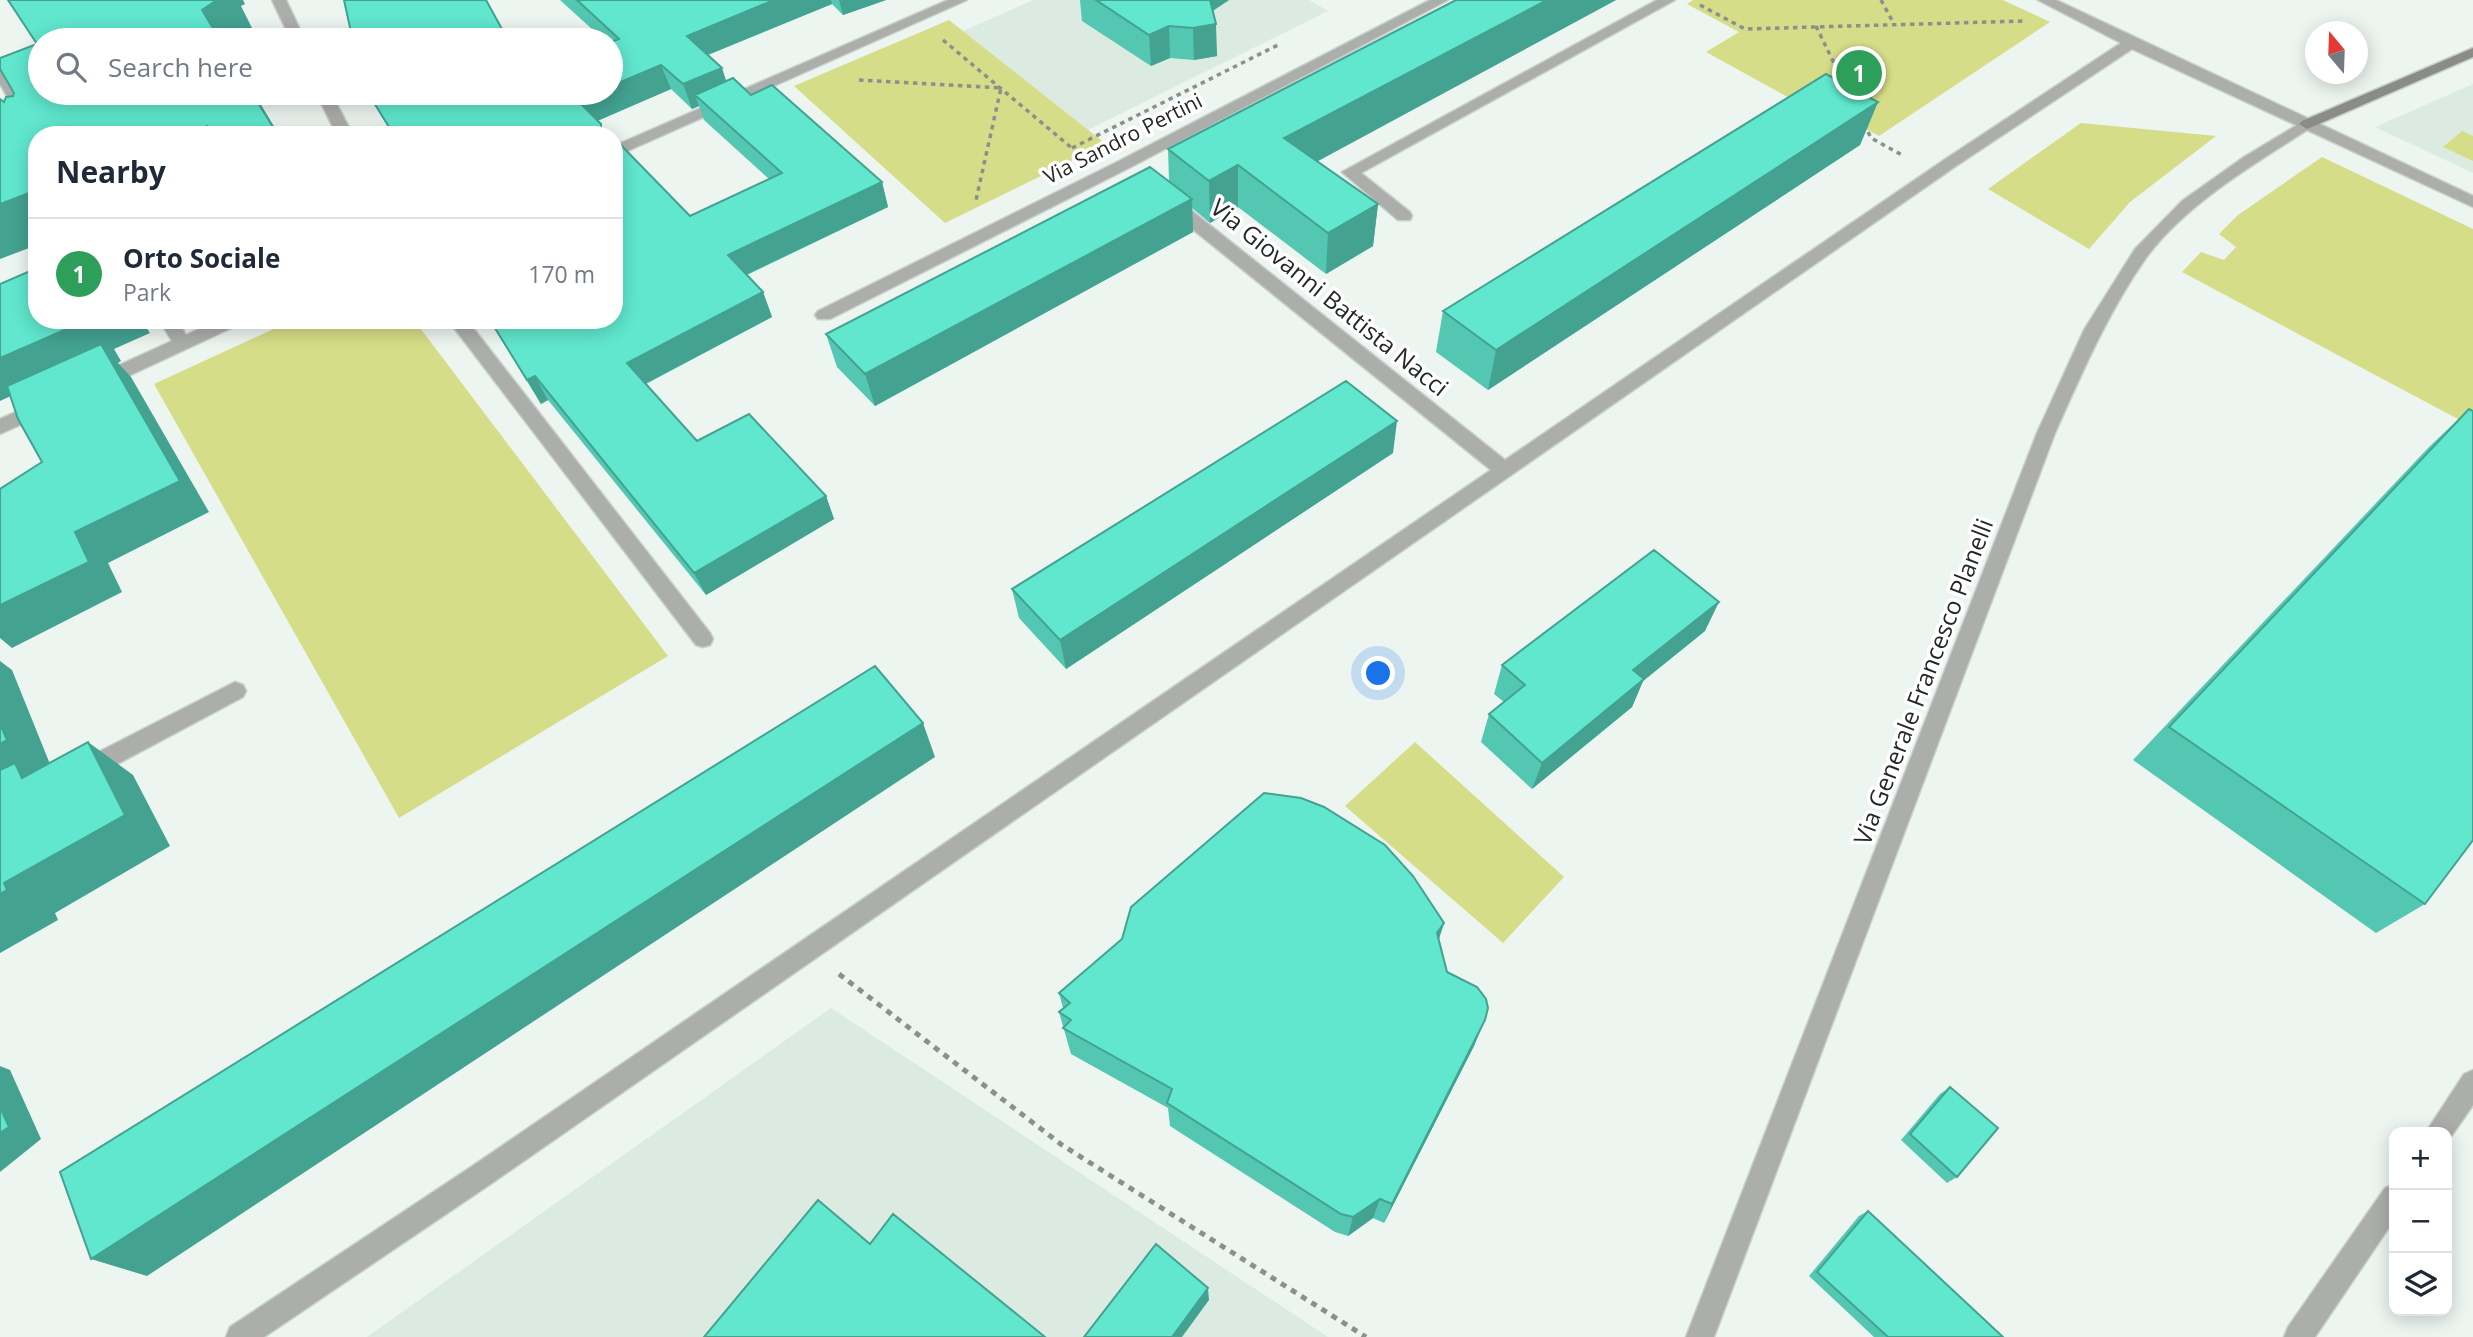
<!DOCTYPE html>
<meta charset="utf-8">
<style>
body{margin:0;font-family:"Open Sans",sans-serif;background:#f6f6f7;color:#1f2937}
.controls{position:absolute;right:21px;bottom:21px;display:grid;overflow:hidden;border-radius:14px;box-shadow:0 4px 18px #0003}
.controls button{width:63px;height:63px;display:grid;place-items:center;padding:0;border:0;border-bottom:2px solid #e0e1e3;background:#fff;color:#1f2937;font:35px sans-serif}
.compass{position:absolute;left:2305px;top:21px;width:63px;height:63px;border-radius:50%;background:#fff;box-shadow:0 4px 18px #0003;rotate:341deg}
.you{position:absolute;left:1379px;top:674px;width:24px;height:24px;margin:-18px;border:5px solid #fff;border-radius:50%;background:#1a73e8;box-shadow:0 0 0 10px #1a73e833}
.badge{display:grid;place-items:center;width:46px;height:46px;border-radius:50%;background:#2d4fbf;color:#fff;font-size:23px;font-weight:700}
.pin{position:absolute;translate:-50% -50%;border:4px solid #fff;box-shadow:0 2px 7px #0006}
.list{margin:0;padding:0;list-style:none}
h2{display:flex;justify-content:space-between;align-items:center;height:91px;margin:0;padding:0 28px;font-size:30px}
h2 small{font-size:23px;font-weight:400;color:#747a83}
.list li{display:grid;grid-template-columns:46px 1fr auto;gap:21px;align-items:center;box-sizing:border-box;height:112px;padding:0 28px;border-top:2px solid #e0e1e3}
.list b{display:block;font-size:26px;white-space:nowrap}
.list p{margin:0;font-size:23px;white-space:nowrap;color:#747a83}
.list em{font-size:23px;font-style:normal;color:#747a83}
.icon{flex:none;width:38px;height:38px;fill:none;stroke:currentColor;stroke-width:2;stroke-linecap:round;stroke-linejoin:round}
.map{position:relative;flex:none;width:2473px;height:1337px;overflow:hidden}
.search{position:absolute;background:#fff;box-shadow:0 4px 18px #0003;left:28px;top:28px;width:595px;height:77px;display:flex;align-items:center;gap:18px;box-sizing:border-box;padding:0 24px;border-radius:38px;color:#747a83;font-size:26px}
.panel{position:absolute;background:#fff;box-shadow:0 4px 18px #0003;left:28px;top:126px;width:595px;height:203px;border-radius:28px}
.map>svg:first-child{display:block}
.built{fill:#dcebe1}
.green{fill:#d5dd88}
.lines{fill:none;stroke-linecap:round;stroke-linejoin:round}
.minor-casing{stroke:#c9d0cc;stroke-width:3}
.tertiary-casing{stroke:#c9d0cc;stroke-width:3}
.secondary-casing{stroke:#c9d0cc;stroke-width:3}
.path-far1{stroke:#8b908d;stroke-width:3.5;stroke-dasharray:4.5 4.5;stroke-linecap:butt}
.path{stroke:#8b908d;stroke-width:5;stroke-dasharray:6 6;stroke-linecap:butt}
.minor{fill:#abaeaa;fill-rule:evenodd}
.tertiary{fill:#abaeaa;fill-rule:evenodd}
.secondary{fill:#898c87;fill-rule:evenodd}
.wall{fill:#53c7b1}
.shaded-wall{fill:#43a290}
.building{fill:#60e7ce;stroke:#43a290;stroke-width:2}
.labels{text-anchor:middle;stroke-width:7;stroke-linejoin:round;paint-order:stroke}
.far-street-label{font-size:21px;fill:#252826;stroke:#fff}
.street-label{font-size:24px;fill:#252826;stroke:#fff}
</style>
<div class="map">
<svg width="2473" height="1337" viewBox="0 0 2473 1337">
<rect width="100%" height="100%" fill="#edf5f0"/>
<path class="built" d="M1033,0H1309L1328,11L1088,130L963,31Z
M2473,84V173L2375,127Z
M831,1008L1328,1337H367Z"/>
<path class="green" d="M1693,0H2003L2050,22L1879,136L1803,94L1793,100L1706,52L1739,32L1687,4Z
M949,20L1106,144L945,223L794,86Z
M2081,123L2216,136L2130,202L2089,249L1988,189Z
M2462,131L2473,136V161L2443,147Z
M2322,157L2473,229V427L2182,272L2201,252L2224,260L2236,247L2219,234L2238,215Z
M293,320H414L668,656L399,818L154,384Z
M1415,742L1564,877L1503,943L1345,806Z"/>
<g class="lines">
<defs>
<path id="minor" d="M272,0H286L305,40H291Z
M948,0H967L614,157V146Z
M1430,0H1448L1129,168L830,319H818L815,315L818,311L1117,162Z
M1657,0H1675L1361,173L1410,212L1412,216L1410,220H1398L1342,172Z
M2038,0H2056L2473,196V207L2132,49L1956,166L492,1183L264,1337H226L230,1327L474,1165L1491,470L1165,207L1163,203L1165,199H1177L1505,460L1944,160L2121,43Z
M0,67L7,71L45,135H37V140L29,135L0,84Z
M316,93H331L353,135H337Z
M159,320H177L186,335L218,320H243L240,324L107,386H95L92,381L95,376L172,341Z
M448,320H467L710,633L713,639L710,645L703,647L696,645Z
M43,400L49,402L52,407L49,412L0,434V419Z
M235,682L243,685L246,691L243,697L93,777L85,780L77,777L74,770L77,763Z
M2473,1070V1105L2448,1141L2447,1132H2426L2464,1074Z
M2394,1184V1220L2315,1337H2284L2288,1327L2385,1188Z"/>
<path id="tertiary" d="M2307,119L2315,124L2312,127C2257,162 2184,205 2146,258C2108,312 2082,373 2055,433L1714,1337H1686L2037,433L2084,330L2135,249L2182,201L2244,157Z"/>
<path id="secondary" d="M2473,48V57L2312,127L2307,129L2299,124L2302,121Z"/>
</defs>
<use href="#minor" class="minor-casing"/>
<use href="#tertiary" class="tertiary-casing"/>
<use href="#secondary" class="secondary-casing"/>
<path class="path-far1" d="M1881,0L1894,24
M1700,5L1745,29L2025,21
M1816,26L1846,88
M943,40L1073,149
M859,80L1001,88L976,200
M1864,124L1871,138L1902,155
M1072,148L1280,44"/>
<path class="path" d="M839,974L1062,1145L1366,1337"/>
<use href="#minor" class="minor"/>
<use href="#tertiary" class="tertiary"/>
<use href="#secondary" class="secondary"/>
</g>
<path class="wall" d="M560,0H886L843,15L832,4L708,55L726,81L751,95L882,182L888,207L747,275L763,292L772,317L646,384L697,441L826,496L834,519L706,595L548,400L541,404L489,320H614L690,216L769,179L704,120L699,106L692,109L671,89L597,121L605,133L611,135H393L367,93H611V40H604Z
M1080,0H1229L1213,11L1217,56L1194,60L1170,58L1151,66L1082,21Z
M1456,0H1616L1317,161L1378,204L1373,246L1326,274L1238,207L1210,223L1192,208L1193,232L875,406L837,367L826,334L1169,181L1168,149Z
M1878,102L1860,145L1488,390L1436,352L1443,311Z
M2469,409L2425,904L2376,933L2133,760L2429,447Z
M1393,453L1066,669L1019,618L1012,589Z
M1705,631L1643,681L1632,707L1532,789L1481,742L1489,714L1504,702L1494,694L1502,665Z
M1444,923L1438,940L1447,972L1474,1046L1384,1223L1373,1218L1348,1236L1335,1232L1170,1126L1168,1108L1071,1054L1059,1012L1063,1008L1059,993Z
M1950,1087L1957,1177L1947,1183L1901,1140L1940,1094Z
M1868,1211L2003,1337H1874L1809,1276L1859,1216Z"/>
<path class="shaded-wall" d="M217,0H243L245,4L241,6L255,34L244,40H220L202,10Z
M774,0H831L832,4L695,60L687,36Z
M839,0H886L843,15Z
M1206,0H1229L1206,15Z
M1547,0H1616L1283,180L1284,138Z
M1216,24L1217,56L1194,60L1193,28Z
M1169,26L1170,58L1151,66L1149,35Z
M661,65L671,89L588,125L577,100L595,93H611V86Z
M722,68L730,92L695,95L699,106L692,109L683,84Z
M252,93H254L279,135H278Z
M1878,102L1860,145L1488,390L1496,350Z
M207,126L213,135H184Z
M1238,165V207L1210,223L1209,181Z
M882,182L888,207L737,279L728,255Z
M37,190V245L0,259V204Z
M1192,199L1193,232L875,406L865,374Z
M1378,204L1373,246L1326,274L1328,233Z
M763,292L772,317L639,387L627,363Z
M85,320H141L150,333L114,349L121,361L118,363L131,377L209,512L108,563L122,592L12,648L0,638V605L75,532L24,390L0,401V358Z
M535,376L548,400L541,404L527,380Z
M1397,421L1393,453L1066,669L1060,640Z
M826,496L834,519L706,595L694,573Z
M1719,602L1705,631L1643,681L1632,707L1532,789L1542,763L1633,670Z
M0,661L12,670L54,774L0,802Z
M923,723L935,757L147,1276L91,1259Z
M88,742L133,775L170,846L55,913L58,920L0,953V894L4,883Z
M1444,923L1435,952L1437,933Z
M1485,1020L1474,1046L1384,1223L1392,1204Z
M0,1066L10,1070L41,1139L0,1172Z
M1380,1199L1373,1218L1348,1236L1353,1217Z
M1208,1288L1209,1300L1182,1337H1172Z"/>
<path class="building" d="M8,0H217L202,10L220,40H40V93H252L278,135H211L207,126L184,135H37V190L0,204V99L4,102L6,97L13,96L14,93L0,69V58L37,44Z
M344,0H486L508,40H335L334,38L351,32Z
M577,0H774L687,36L722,68L683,84L661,65L611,86V42L619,39Z
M1096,0H1210L1216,24L1193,28L1169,26L1149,35Z
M1456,0H1547L1284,138L1378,204L1328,233L1238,165L1209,181L1168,149Z
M1826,74L1878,102L1496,350L1443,311Z
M733,78L751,95L772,85L882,182L728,255L763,292L627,363L697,441L749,414L826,496L694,573L535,376L527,380L490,320H614V138L690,216L782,173L695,95Z
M368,93H595L577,100L601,124V134L609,133L611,135H394Z
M1150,167L1192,199L865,374L826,334Z
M37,268V320L85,321L0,358V284Z
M101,344L180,481L75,532L89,562L0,605V489L42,462L18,419L7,386Z
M1346,381L1397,421L1060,640L1012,589Z
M2469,409L2473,411V840L2425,904L2169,727Z
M1654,550L1719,602L1633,670L1644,679L1542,763L1489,714L1525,685L1502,665Z
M875,666L923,723L91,1259L60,1172Z
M0,724L7,740L0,744Z
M88,742L125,815L4,883L7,890L0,894V770L15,763L22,778Z
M1264,793L1301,798L1324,807L1385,845L1413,876L1444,923L1437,933L1447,972L1477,987L1486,999L1488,1008L1485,1020L1392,1204L1380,1199L1353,1217L1341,1214L1167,1103L1172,1089L1063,1028L1071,1020L1059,1012L1070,1003L1059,993L1122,939L1131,907Z
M1950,1087L1998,1128L1957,1177L1910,1134Z
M0,1107L9,1127L0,1133Z
M818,1200L870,1244L893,1214L1045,1337H704Z
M1868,1211L2003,1337H1888L1817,1272Z
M1156,1244L1208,1288L1172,1337H1084Z"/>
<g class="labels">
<g class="far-street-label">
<text transform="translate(1123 139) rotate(-27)" y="7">Via Sandro Pertini</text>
</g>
<g class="street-label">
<text transform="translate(1329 298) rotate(39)" y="8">Via Giovanni Battista Nacci</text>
<text transform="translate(1924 682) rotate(-69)" y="8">Via Generale Francesco Planelli</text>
</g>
</g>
</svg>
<div class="controls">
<button>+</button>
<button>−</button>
<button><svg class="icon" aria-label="layers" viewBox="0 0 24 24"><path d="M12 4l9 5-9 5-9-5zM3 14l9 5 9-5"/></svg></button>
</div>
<svg class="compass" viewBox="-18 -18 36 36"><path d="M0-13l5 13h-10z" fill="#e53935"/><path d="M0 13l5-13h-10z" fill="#747a83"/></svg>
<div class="you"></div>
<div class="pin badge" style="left:1859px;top:73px;background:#2e9e5b">1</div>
<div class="search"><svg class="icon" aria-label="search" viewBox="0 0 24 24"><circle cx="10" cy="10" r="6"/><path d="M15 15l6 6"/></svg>Search here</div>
<section class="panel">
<h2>Nearby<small></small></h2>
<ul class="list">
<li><span class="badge" style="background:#2e9e5b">1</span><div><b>Orto Sociale</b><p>Park</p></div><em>170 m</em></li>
</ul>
</section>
</div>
